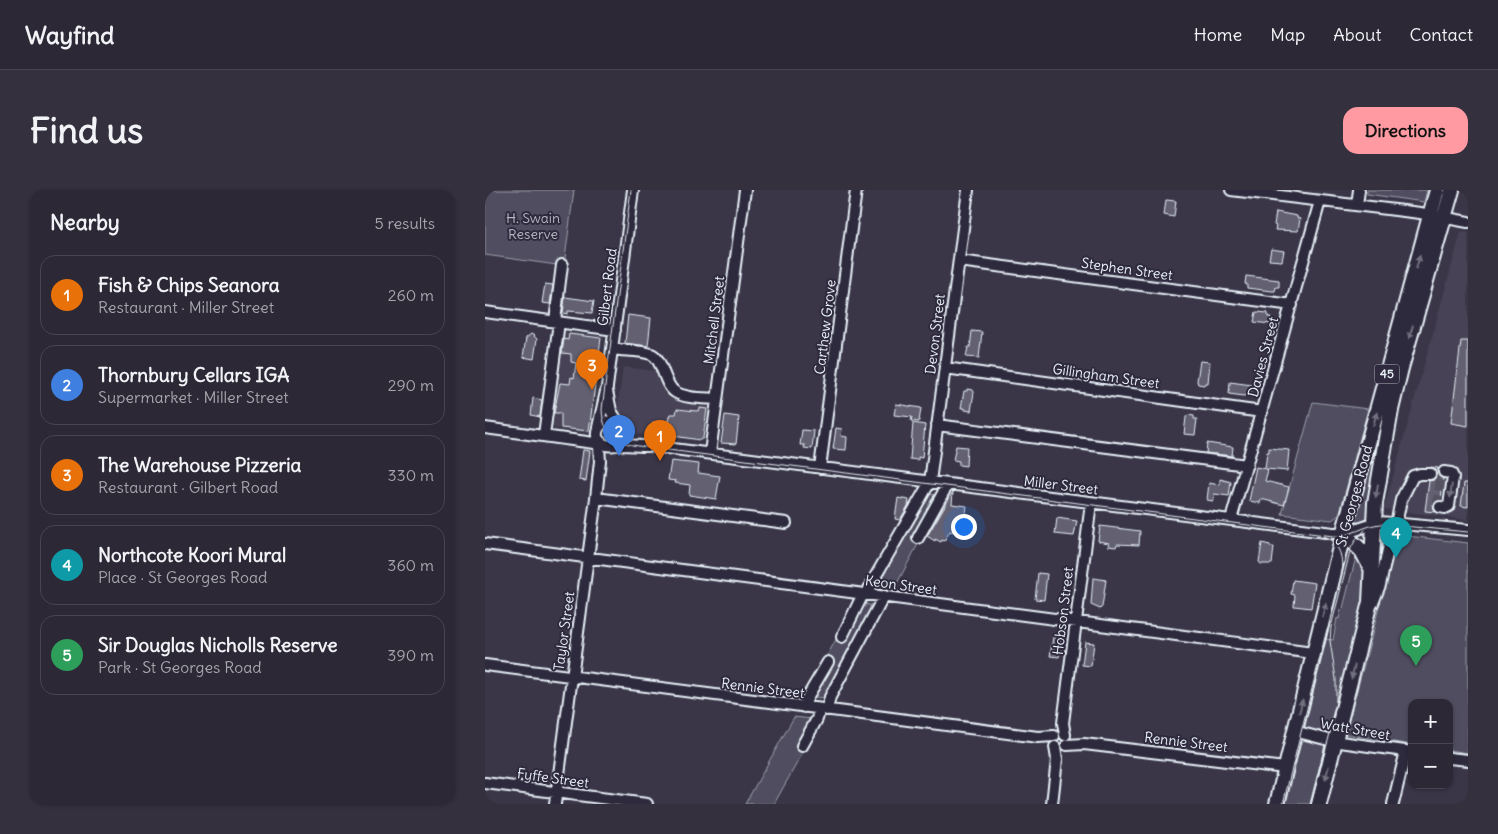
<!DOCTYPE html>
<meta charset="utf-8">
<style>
body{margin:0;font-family:Delius,sans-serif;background:#34303e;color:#f1f3f6}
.controls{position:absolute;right:15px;bottom:15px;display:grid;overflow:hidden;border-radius:10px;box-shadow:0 1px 4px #0004}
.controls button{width:45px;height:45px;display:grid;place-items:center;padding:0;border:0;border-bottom:1px solid #484451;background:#2c2836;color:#f1f3f6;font:25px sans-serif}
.you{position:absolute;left:478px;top:336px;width:18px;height:18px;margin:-12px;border:4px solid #fff;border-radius:50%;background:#1a73e8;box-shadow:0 0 0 8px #1a73e833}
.badge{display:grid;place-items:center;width:32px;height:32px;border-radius:50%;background:#ff9aa2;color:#fff;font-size:16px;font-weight:700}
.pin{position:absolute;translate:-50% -41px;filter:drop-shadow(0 1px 2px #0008)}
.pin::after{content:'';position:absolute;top:26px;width:18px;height:15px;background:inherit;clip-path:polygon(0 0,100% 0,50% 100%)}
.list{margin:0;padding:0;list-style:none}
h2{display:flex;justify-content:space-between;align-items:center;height:65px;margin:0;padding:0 20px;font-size:21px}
h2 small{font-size:16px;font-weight:400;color:#a6a6ad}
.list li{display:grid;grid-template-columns:32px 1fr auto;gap:15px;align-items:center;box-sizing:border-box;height:80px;margin:0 10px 10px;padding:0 10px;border:1px solid #484451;border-radius:15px}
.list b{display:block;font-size:19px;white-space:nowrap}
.list p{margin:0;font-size:16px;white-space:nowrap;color:#a6a6ad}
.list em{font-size:16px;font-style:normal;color:#a6a6ad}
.map{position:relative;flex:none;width:983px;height:614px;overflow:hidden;border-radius:15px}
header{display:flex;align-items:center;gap:30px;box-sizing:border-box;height:70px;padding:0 25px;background:#2c2836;border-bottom:1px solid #484451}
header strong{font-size:24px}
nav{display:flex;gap:28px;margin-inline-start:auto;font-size:18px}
.intro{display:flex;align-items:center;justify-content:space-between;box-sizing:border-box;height:120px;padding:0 30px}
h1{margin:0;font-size:35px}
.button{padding:12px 22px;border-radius:15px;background:#ff9aa2;color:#111;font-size:18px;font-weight:700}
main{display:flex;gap:30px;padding:0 30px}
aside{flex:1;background:#2c2836;border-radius:15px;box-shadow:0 1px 4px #0004}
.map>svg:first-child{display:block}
.built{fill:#464354}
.green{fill:#504e5f;stroke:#9ca0ac}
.building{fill:#636171;stroke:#e8f1f8}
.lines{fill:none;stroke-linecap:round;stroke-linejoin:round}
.minor-tunnel{stroke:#545262;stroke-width:10;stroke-dasharray:10 5;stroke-linecap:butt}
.minor-casing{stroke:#e8f1f8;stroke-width:14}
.highway-casing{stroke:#e8f1f8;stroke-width:18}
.minor{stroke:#2f2a3d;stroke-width:10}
.highway{stroke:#2f2a3d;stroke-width:14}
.tram{stroke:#e8f1f8;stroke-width:1}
.oneway{fill:#70707e}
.labels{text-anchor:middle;stroke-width:4;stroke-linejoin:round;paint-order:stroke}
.shield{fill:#2f2a3d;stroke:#b0b5c0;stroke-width:1}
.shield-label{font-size:12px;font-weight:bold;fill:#e8f1f8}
.park-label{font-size:14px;fill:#b3b8c2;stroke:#2f2a3d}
.street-label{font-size:14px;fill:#e8f1f8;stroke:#2f2a3d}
</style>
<header>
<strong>Wayfind</strong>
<nav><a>Home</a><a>Map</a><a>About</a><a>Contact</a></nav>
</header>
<div class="intro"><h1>Find us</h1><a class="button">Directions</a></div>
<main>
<aside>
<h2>Nearby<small>5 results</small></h2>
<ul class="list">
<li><span class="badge" style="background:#e8710a">1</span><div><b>Fish &amp; Chips Seanora</b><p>Restaurant · Miller Street</p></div><em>260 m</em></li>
<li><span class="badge" style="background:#3f7fe0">2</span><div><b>Thornbury Cellars IGA</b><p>Supermarket · Miller Street</p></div><em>290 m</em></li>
<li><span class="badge" style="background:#e8710a">3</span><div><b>The Warehouse Pizzeria</b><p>Restaurant · Gilbert Road</p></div><em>330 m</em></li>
<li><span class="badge" style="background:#0f9aa8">4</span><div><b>Northcote Koori Mural</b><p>Place · St Georges Road</p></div><em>360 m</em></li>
<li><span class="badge" style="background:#2e9e5b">5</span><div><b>Sir Douglas Nicholls Reserve</b><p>Park · St Georges Road</p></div><em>390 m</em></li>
</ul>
</aside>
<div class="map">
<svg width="983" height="614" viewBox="0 0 983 614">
<rect width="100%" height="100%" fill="#3a3648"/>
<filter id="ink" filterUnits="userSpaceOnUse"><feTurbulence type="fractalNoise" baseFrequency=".02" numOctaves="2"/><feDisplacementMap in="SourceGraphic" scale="10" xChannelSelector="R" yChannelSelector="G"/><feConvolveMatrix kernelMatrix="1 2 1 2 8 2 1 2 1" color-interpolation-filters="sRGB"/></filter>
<g filter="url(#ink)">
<path class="built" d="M976,42L983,43V330L899,319Z
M75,141L117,146L105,243L63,238Z
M138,177L172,181L178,194L223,213L219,250L216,251L150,244L132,222Z"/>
<path class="green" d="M0,0H89L79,76L0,65Z
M882,0H942L939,12L882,4Z
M901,203L905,204L884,328L873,333L870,328L868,329Z
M828,212L883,219L854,325L847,330L797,324Z
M435,303L459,306L410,397L383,393Z
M913,345L983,353V563L964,560V513H927V555L860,544L889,438L909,350Z
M873,365L881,384V403L847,545L818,537L840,449L848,450L852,428L854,429L856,420L858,418L871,367Z
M371,413L398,417L347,509L320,506Z
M309,527L336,530L289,614H260Z
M816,548L840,555L825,614H799Z"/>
<path class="building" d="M681,10L691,11L689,27L679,25Z
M791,22L812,26V28L815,29L813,41L790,40L791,36L789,35Z
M786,59L799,61L797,71L784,70Z
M761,86L794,90V97H791L790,101H787L762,98V94H760Z
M60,94L68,95L65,114L57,113Z
M80,107L109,111L107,123L83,121V124L78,123Z
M771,122L783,123V127H786L785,134L769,132Z
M143,125L166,128L163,156L140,153Z
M487,141L497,142L494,168L481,167L483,157H485Z
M46,144L48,145L52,149L49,169L38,167L41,148Z
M84,144L116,148L104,241L76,238V223H69L75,193L85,194L86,187L89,188L91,173L86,172V164L77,163L79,149L83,150Z
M976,151H983V236L966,233Z
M715,171L725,172L723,193H720L719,195L713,194L712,191Z
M745,192L767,195L766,203L759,206L744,204Z
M482,199L488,200L489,202L486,221L480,220V218H476L479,201H482Z
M48,208L57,210L55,227L46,225Z
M411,214L436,218L434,232L426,231L427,227L409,225Z
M215,218L222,219L218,248L215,250L176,244L175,246L166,245L168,232L182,234L185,224H191L192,219L211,221L215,220Z
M240,225L254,227L251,254L236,253Z
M703,225L709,226V229H712L710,245L699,244L701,227Z
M428,233L440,235L437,268L433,267V270L425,269Z
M351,238L357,239L356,246L362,247L361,260L348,259Z
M317,240L329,241L327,259L319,258L320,255H315Z
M722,253L748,257L747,266L721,263Z
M471,256L482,257L481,276L474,275V271L468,270Z
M784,258L804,260L802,281L781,279L783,280L780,291L804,297L799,315L776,309L775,313L764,311L771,277L780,279L782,262H784Z
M98,260L105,261L101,291L94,290Z
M186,271L214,274L213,283L235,286L231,309L204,305L205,295L190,293L191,291L183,290Z
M946,277L953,278V285L958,289L956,310L950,312L948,315L950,322L940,321L944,291L949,290L952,284L951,280Z
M735,289L746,292L744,306L729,304L728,311L722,310L724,293L735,295Z
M979,293H983V317L976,316Z
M468,302L467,314L482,316L478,343L465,341L459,351L457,350L456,352L450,349V351L442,346Z
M413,308L424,310L423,316L415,330L410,329Z
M572,328L592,331L589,346L570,344Z
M615,336L655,341L654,355L632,354L631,357L623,356L624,353L613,351Z
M777,353L785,355V357H789L787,374H776L774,372Z
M553,383L562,384L559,410L550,409Z
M608,388L621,390L617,417L615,419L606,415Z
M808,390L830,393L826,418L809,416L810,405L806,404Z
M568,447L576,449L574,467L565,466Z
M600,452L609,453L606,476L597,475Z"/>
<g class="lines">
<path class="minor-tunnel" d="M945,284L956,287L953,312L955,317"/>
<defs>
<path id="minor" d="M746,0L935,23L983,32
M872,15L874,0
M474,71L807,115
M0,122L130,140
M70,131L77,75
M128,159C139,161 155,160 166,164C178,168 178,194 190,202C201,209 219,208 232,209
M460,178L777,222
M122,201L126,221L134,234
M452,235L762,275
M113,237L122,197L148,0
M0,238L109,253L116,252
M59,245L74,132
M130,255L136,248V237L129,231C113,228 104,250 121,255C125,256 129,255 133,255C143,255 154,256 165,256L848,343H861L895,332L983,340
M225,263L260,0
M335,278L371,0
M111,308L301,333
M955,317L960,318L964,316L968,287L966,283L959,282
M746,330L835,11
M433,348L463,294
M0,354L828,463
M382,404L386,394L445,292L483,0
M888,413L895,395L905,351L910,339L916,310L928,286L935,284H945
M357,447L378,404
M0,475L553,547L569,546
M319,517L323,506L343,472
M342,520L345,507L399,406
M809,541L848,551L927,562
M580,545L578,533L606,313
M582,555L599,554L800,578
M317,556L332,529L335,519
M964,568L983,570
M0,593L162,614
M70,614L111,308L115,271L114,257L117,253
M567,614L572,569L570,557
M908,614L921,561"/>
<path id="highway" d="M858,343L877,361L887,380
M792,614L859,341L952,0
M834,614L885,412L890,313L906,220L916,178L967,0"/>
</defs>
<use href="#minor" class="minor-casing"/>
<use href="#highway" class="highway-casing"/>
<use href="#minor" class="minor"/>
<use href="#highway" class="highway"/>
<path class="tram" d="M146,0L117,219C118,248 135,254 160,257L848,346C866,347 879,335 896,334L983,342
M838,346C853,352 859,366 856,381
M798,614L842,439
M826,614L848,532L851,512V489L845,451L846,437L866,358L872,348L880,340"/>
</g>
<defs><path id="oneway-solid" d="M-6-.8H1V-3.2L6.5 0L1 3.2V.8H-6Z" transform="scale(1.25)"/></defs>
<g class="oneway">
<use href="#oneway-solid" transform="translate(933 72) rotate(-75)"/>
<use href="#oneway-solid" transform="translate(926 142) rotate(106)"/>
<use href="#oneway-solid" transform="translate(890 229) rotate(-75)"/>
<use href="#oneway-solid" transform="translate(892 301) rotate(98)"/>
<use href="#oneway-solid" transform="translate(966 301) rotate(97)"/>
<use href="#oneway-solid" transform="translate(839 420) rotate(-76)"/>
<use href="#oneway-solid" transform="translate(868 482) rotate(104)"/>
<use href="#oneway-solid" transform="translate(816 516) rotate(-76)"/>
<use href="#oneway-solid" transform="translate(842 583) rotate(104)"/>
</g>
</g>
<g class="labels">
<rect class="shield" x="889.5" y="174.5" width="25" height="19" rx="4"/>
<g class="shield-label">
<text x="902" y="188">45</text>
</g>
<g class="park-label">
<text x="48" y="33">H. Swain<tspan x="48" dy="16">Reserve</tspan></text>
</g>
<g class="street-label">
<text transform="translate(642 79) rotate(8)" y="5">Stephen Street</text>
<text transform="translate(122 97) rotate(-83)" y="5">Gilbert Road</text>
<text transform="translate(229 130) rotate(-83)" y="5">Mitchell Street</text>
<text transform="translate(340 137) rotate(-83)" y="5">Carthew Grove</text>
<text transform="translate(450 144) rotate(-83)" y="5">Devon Street</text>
<text transform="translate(778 167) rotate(-75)" y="5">Davies Street</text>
<text transform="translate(621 186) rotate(8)" y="5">Gillingham Street</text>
<text transform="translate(576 295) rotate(7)" y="5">Miller Street</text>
<text transform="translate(869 306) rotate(-75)" y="5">St Georges Road</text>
<text transform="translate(416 395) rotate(8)" y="5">Keon Street</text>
<text transform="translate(578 421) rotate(-83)" y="5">Hobson Street</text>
<text transform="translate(79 441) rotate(-82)" y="5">Taylor Street</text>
<text transform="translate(278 498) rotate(7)" y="5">Rennie Street</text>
<text transform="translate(870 539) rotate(10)" y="5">Watt Street</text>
<text transform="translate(701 552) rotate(7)" y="5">Rennie Street</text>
<text transform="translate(68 588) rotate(8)" y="5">Fyffe Street</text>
</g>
</g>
</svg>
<div class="controls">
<button>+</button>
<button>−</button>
</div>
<div class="you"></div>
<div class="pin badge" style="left:175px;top:271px;background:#e8710a">1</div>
<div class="pin badge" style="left:134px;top:266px;background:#3f7fe0">2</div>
<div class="pin badge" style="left:107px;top:200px;background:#e8710a">3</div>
<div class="pin badge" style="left:911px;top:368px;background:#0f9aa8">4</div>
<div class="pin badge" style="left:931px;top:476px;background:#2e9e5b">5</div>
</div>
</main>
